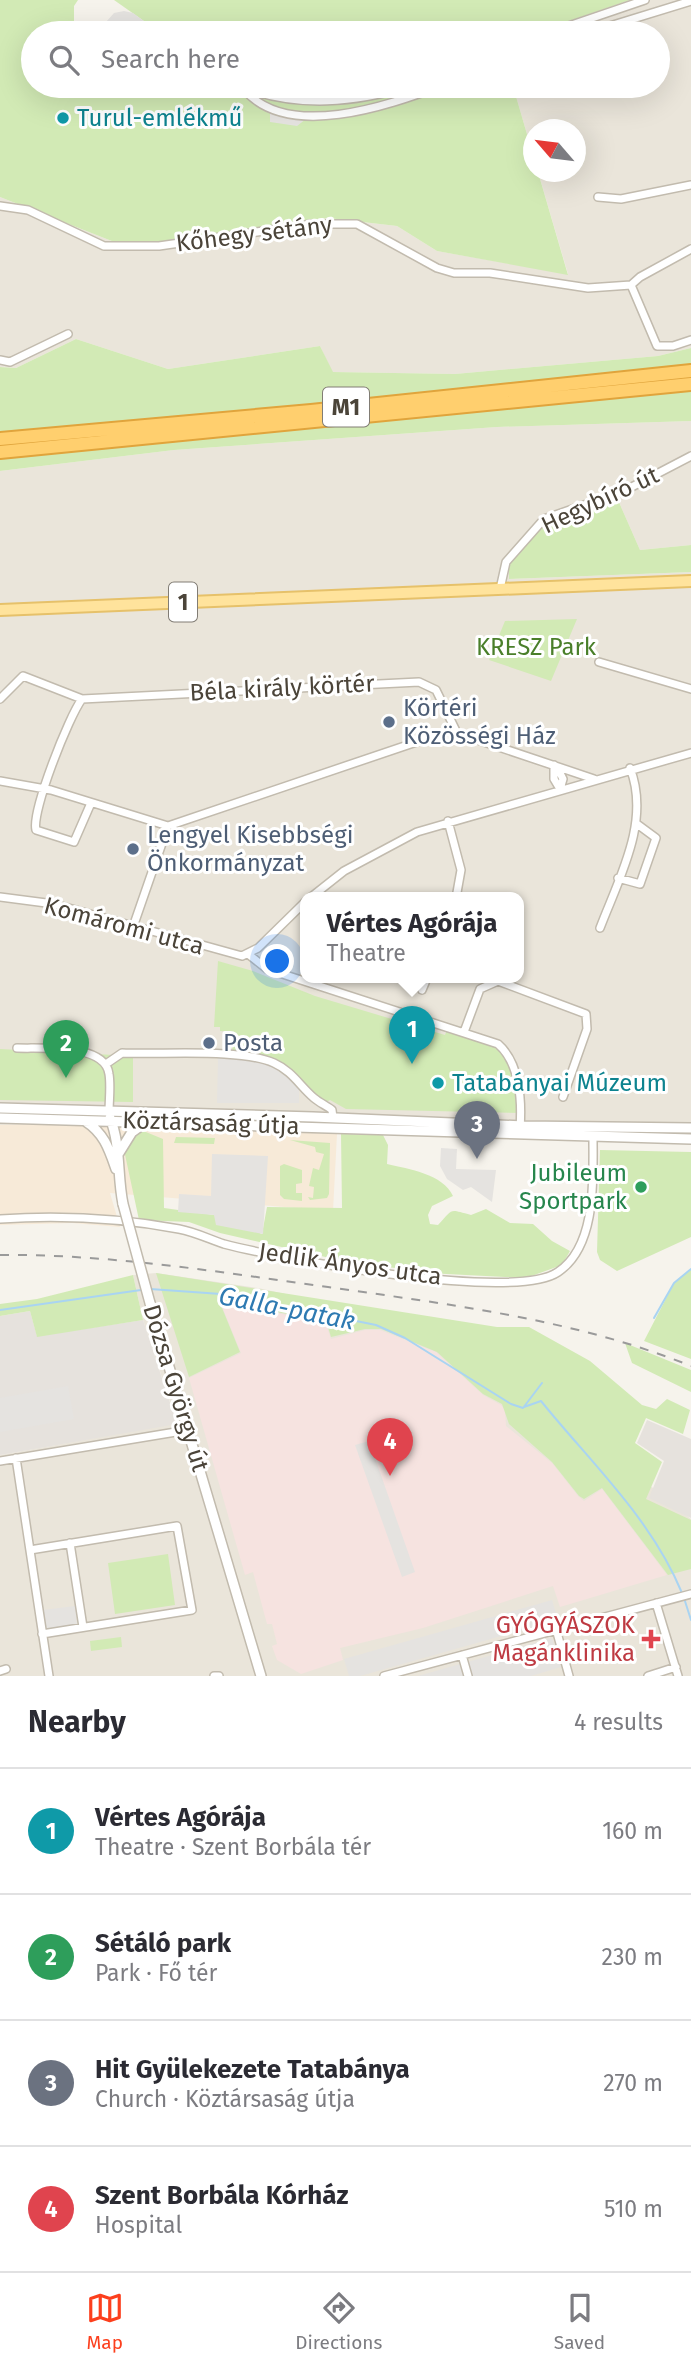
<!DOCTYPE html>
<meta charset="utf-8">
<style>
body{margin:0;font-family:"Fira Sans",sans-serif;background:#f7f7f7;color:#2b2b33}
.compass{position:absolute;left:523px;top:119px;width:63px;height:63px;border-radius:50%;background:#fff;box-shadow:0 7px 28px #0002;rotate:298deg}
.you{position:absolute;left:278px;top:962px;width:24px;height:24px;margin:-18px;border:5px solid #fff;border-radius:50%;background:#1a73e8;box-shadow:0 0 0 10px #1a73e833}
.badge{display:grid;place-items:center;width:46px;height:46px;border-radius:50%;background:#fc3f1d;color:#fff;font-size:23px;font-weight:700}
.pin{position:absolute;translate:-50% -58px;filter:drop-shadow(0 2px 4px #0008)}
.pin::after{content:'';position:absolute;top:37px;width:24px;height:21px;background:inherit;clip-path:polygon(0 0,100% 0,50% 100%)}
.popup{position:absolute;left:300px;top:892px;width:224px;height:91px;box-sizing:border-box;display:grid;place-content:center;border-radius:14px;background:#fff;filter:drop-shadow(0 2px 5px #0005);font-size:23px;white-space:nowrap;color:#7c7c81}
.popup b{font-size:26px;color:#2b2b33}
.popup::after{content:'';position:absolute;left:50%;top:100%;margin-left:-14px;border:14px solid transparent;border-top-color:#fff}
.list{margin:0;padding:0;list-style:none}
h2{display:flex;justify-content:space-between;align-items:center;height:91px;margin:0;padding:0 28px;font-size:30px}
h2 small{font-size:23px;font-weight:400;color:#7c7c81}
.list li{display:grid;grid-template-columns:46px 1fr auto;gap:21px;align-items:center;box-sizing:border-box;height:126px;padding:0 28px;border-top:2px solid #e1e1e2}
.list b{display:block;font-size:26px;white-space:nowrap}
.list p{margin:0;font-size:23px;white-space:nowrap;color:#7c7c81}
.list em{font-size:23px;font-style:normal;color:#7c7c81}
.icon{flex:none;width:38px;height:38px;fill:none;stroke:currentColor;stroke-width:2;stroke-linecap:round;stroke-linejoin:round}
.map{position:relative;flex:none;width:691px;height:1676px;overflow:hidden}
.search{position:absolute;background:#fff;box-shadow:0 7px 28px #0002;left:21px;right:21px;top:21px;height:77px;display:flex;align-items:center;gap:18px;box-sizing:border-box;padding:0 24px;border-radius:38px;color:#7c7c81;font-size:26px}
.sheet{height:595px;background:#fff}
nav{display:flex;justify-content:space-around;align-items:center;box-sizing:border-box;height:98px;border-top:2px solid #e1e1e2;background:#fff;font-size:19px;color:#7c7c81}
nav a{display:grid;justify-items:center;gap:4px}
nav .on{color:#fc3f1d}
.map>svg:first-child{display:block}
.residential{fill:#eae5da;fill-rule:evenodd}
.commercial{fill:#f7ead8}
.industrial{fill:#e6e2dd}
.medical{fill:#f6e3e0}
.green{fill:#d2eab5}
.parking{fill:#e5e3e0}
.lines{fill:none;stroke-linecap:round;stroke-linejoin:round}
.stream{stroke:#a9d4f2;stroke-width:2}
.minor-casing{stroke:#c2bbae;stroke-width:10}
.tertiary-casing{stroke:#c2bbae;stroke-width:12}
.primary-casing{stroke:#e6c16a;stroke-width:14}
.motorway-casing{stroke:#e0a43c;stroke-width:16}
.minor{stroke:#fff;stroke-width:7}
.tertiary{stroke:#fff;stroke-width:9}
.primary{stroke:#ffe39c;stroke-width:10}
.motorway{stroke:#ffcf6e;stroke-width:12}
.rail{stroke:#9a9a9a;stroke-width:2;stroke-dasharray:9 9;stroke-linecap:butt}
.tertiary-bridge-casing{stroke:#c2bbae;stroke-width:12;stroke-linecap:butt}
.tertiary-bridge{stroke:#fff;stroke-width:9}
.culture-dot{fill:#0f9aa8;stroke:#fff;stroke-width:2.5}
.service-dot{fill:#5c6f8a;stroke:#fff;stroke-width:2.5}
.leisure-dot{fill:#2e9e5b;stroke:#fff;stroke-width:2.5}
.health-dot{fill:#e0444e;stroke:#fff;stroke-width:2.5}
.labels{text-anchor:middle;stroke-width:6;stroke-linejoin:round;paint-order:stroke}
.shield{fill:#fff;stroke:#817c74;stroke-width:2}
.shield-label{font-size:23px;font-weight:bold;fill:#4b4439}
.culture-label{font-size:24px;fill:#0d838f;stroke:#fff;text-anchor:start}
.street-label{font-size:24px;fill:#4b4439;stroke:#fff}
.park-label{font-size:24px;fill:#4a7f2a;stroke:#fff}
.service-label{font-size:24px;fill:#4e5e75;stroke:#fff;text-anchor:start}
.leisure-label{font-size:24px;fill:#27864d;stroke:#fff;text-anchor:end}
.health-label{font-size:24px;fill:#be3a42;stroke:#fff;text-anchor:end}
.water-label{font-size:26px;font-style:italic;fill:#2e7ab2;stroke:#fff}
</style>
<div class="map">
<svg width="691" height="1676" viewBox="0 0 691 1676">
<rect width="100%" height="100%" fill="#f6f3ec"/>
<path class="residential" d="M630,0H691V348L658,356L455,374L332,372L320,346L168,369L76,339L16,368L0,367V197L127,247L328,218L397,226L437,251L568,274L538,172H576V130H534L533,155L513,86H658V33H534Z
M691,421V545L640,550L618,500L509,579L691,572V1125L338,1115L0,1125V471L174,450L497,427ZM305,898H519V978H305Z
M156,1273L258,1288L431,1326L577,1426L691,1519V1676H0V1455L177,1423L143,1320L133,1275Z"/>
<path class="commercial" d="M338,1115L333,1211L110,1193L120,1227L72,1223L0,1225V1125Z"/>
<path class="industrial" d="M30,1311L37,1336L143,1320L177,1424L0,1455V1316Z
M647,1420L691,1439V1518L649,1498L664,1461L637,1443Z"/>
<path class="medical" d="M221,1304L325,1321L331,1339L365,1330H380L436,1352L483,1395L501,1405L505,1410L506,1426L552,1463L578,1496L584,1501L602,1489L667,1575L560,1607L553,1586L423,1628L340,1648L343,1660L301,1674L277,1660L272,1646L277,1644L272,1624H267L253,1572L245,1575L189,1378L241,1353Z"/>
<path class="green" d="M0,0H78L74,6V23L89,33H33V86H513L533,155L534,172H538L568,275L437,251L397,226L328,218L127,247L0,197Z
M114,0H630L534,33H161Z
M76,339L168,369L320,346L333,372L455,374L658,356L691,348V421L497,427L174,450L0,471V367L16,368Z
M618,500L640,550L691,545V572L509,579V563L548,522Z
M577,619L551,681L489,660L505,621Z
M218,961L253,971L315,996L445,1035L448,1027L489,1040L511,1057L521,1113L346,1109L330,1100L323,1104L287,1071L232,1056L233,1032L220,1031V1027H214Z
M0,1049L133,1056V1102L0,1100Z
M141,1130L163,1139L164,1208L214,1215L262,1234L267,1207L342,1208L341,1134L383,1135L388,1145L387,1164C409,1169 443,1174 453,1196L432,1206L428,1215L430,1224L438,1225C454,1208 448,1209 471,1215L486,1209L510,1223L533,1224L552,1241L570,1251L562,1265L526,1278L427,1273L330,1258L220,1233L189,1222L139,1220L124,1150L128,1142Z
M176,1137L215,1138L214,1144L174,1143Z
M290,1140L330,1143L329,1194L327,1198L310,1200L308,1197L313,1198L314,1187L309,1186L313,1168L319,1170L324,1154L316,1152L315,1147Z
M600,1150L691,1152V1237L617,1271L600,1260L597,1252Z
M284,1164L302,1170V1183L296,1184V1193H302V1201L284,1199L280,1195V1166Z
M691,1269V1359L644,1341L674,1283Z
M156,1273L497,1327H529L590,1361L642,1405L656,1409L667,1399L690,1410L683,1434L646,1418L635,1443L662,1462L646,1499L691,1520V1569L668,1575L602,1488L584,1499L579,1496L552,1462L509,1424L502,1404L483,1394L437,1352L381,1329H365L331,1337L326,1320L220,1303L240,1352L189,1377Z
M133,1275L143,1320L37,1337L30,1311L0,1316V1304L37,1299Z
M625,1343L691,1370V1392L632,1363Z
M168,1554L175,1605L115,1614L108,1563Z
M121,1637L122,1647L91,1651L90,1641Z"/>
<path class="parking" d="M124,11L133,13L160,33H102L106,22L114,13Z
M270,112L283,116L306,119L297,126L270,122Z
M218,1058L263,1059L299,1087V1103H217Z
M441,1148L457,1149L456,1169L496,1170L492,1202L471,1187L463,1190L447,1179L440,1166Z
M212,1154L268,1156L263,1234L216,1225L214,1215L178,1212L179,1194L211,1196Z
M68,1386L74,1419L0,1432V1398Z
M369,1441L415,1572L402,1577L355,1445Z
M552,1600L558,1620L360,1676H349L344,1659Z
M75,1606L77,1626L45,1630L43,1610Z
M552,1638L561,1667L531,1676H418Z"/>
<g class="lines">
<path class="stream" d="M150,1289L221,1294L376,1325L405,1338L511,1404L523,1408L542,1383
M0,1310L141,1290
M654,1318L674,1283L691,1269
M524,1407L541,1401C591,1463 651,1518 682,1593
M684,1598L691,1620"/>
<defs>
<path id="minor" d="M548,33L645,0
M587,33L691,1
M243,88C286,142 389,105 441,86
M244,88C300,108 354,103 411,86
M598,197L621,199L691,185
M0,206L28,210L104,246H159L312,224H357L437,268L454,273H490L588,288L631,285
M631,285L657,346H673L691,340
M631,285L640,277L691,249
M0,360L10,362L68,334
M500,589L506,562L544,519L624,491L691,456
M599,662L691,689
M0,699L23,676L82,699L419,682L436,690L457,733L594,779
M82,699C69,716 31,812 36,830L74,842L91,803
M554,765V779L560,789
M557,767L563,779L560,789
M0,781L51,790L168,826L455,729
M448,821L461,870L456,898
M618,878L640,884L656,838L637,824
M0,897L54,904L242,956L258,948L305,902
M310,898L344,871L417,832L691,753
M133,927L168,826
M600,928C619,878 651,821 630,768
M248,954L267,969L498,1044C520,1063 522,1101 520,1128
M422,990L427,978
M464,1032L480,989L498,981L586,1014L587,1029L563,1097
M17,1048C41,1049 105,1043 109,1074C111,1086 109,1100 109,1113
M106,1064L122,1053C161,1055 241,1048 274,1063C292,1071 300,1086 314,1098C320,1103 327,1106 332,1110L333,1118
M0,1219C60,1215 120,1218 179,1229C195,1232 209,1239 224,1244C281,1259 514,1302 558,1272C597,1246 593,1179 593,1138
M16,1458L49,1676
M0,1461L188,1430
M70,1543L83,1627
M30,1550L177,1526L192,1610L42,1634
M656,1603L678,1676
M556,1629L569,1676
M462,1655L468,1676
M0,1671L6,1669
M214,1676H219
M384,1676L691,1594
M648,1676L676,1667"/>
<path id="tertiary" d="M0,1108L313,1117L524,1126L691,1128
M0,1118L691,1139
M110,1118C121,1145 117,1175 123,1204
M85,1121C104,1133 109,1149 116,1169
M119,1153L132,1132L146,1122
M150,1303L261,1676"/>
<path id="primary" d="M0,610L691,581"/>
<path id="motorway" d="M0,439L311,411L691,371
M0,452L691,384"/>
</defs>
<use href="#minor" class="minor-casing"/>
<use href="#tertiary" class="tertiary-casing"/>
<use href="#primary" class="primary-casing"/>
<use href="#motorway" class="motorway-casing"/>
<use href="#minor" class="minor"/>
<use href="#tertiary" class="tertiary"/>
<use href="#primary" class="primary"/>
<use href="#motorway" class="motorway"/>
<path class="rail" d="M0,1255C110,1254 219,1272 328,1287C452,1305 574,1319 691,1366"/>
<defs>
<path id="tertiary-bridge" d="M123,1204L150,1303"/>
</defs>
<use href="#tertiary-bridge" class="tertiary-bridge-casing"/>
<use href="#tertiary-bridge" class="tertiary-bridge"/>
</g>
<g class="culture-dot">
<circle cx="63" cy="118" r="7"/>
<circle cx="438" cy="1083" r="7"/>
</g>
<g class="service-dot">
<circle cx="389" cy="722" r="7"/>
<circle cx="133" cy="849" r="7"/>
<circle cx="209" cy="1043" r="7"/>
</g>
<circle class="leisure-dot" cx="641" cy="1187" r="7"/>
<path class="health-dot" d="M647.5 1628.5h7v7h7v7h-7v7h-7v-7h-7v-7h7z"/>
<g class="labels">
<g class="shield">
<rect x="323" y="387.5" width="46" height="39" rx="5"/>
<rect x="169" y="582.5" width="28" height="39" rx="5"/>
</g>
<g class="shield-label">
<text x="346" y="415">M1</text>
<text x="183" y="610">1</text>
</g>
<g class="culture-label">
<text x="77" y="126">Turul-emlékmű</text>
<text x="452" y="1091">Tatabányai Múzeum</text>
</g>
<g class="street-label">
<text transform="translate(254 234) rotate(-7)" y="8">Kőhegy sétány</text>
<text transform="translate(600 500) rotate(-25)" y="8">Hegybíró út</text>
<text transform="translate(282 688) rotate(-3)" y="8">Béla király körtér</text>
<text transform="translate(124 926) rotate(15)" y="8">Komáromi utca</text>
<text transform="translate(211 1123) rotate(2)" y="8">Köztársaság útja</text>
<text transform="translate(350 1264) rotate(8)" y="8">Jedlik Ányos utca</text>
<text transform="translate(176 1388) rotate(73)" y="8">Dózsa György út</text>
</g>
<g class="park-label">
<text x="536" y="655">KRESZ Park</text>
</g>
<g class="service-label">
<text x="403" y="716">Körtéri<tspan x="403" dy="28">Közösségi Ház</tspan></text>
<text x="147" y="843">Lengyel Kisebbségi<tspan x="147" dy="28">Önkormányzat</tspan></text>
<text x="223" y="1051">Posta</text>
</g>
<g class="leisure-label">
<text x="627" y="1181">Jubileum<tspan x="627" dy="28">Sportpark</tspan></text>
</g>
<g class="health-label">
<text x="635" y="1633">GYÓGYÁSZOK<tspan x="635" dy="28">Magánklinika</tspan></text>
</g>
<g class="water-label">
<text transform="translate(287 1308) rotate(11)" y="9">Galla-patak</text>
</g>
</g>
</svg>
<svg class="compass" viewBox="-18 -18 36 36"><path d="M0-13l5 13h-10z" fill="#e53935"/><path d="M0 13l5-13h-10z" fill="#7c7c81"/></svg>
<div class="you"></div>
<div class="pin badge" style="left:412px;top:1064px;background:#0f9aa8">1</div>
<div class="popup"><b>Vértes Agórája</b>Theatre</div>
<div class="pin badge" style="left:66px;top:1078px;background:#2e9e5b">2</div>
<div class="pin badge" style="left:477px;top:1159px;background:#6b7280">3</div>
<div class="pin badge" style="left:390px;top:1476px;background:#e0444e">4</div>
<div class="search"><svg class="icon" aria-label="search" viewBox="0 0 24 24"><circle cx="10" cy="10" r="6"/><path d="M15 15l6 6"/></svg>Search here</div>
</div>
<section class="sheet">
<h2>Nearby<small>4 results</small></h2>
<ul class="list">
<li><span class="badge" style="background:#0f9aa8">1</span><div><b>Vértes Agórája</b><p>Theatre · Szent Borbála tér</p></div><em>160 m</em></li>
<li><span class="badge" style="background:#2e9e5b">2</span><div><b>Sétáló park</b><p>Park · Fő tér</p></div><em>230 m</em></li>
<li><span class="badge" style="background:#6b7280">3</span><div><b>Hit Gyülekezete Tatabánya</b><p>Church · Köztársaság útja</p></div><em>270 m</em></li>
<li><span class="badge" style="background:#e0444e">4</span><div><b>Szent Borbála Kórház</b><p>Hospital</p></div><em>510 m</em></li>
</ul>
</section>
<nav>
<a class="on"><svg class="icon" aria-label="map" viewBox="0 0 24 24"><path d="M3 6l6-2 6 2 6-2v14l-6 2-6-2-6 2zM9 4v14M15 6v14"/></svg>Map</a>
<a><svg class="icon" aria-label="directions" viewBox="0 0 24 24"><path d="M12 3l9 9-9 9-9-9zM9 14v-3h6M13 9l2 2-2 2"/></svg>Directions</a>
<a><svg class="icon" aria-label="saved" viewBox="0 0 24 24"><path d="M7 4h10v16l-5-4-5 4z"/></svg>Saved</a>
</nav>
